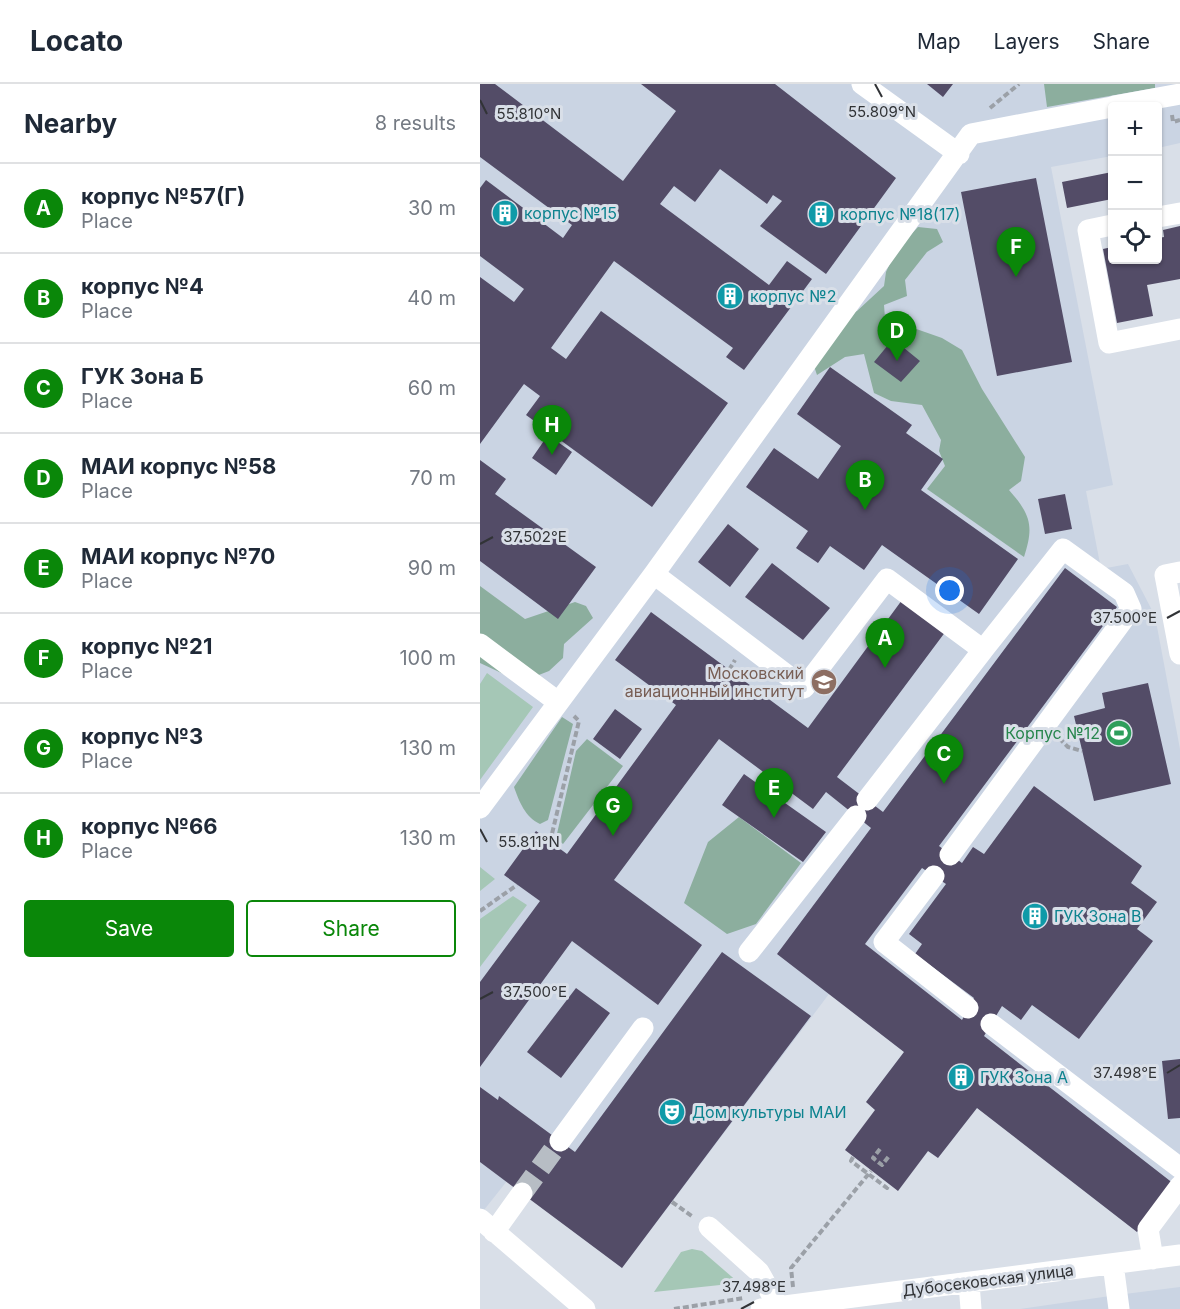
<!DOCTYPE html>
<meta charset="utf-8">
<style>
body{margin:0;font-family:Inter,sans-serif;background:#f2f2f3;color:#1f2937}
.controls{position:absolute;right:18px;top:18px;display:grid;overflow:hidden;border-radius:6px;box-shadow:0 2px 4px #0004}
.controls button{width:54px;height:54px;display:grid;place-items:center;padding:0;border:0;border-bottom:2px solid #e0e1e3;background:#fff;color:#1f2937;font:30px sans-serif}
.you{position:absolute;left:470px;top:507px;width:21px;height:21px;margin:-15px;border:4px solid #fff;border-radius:50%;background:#1a73e8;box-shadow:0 0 0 9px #1a73e833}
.badge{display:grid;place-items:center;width:39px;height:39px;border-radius:50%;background:#0a8709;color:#fff;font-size:20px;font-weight:700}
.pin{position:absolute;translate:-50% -50px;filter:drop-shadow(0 2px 3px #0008)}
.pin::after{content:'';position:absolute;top:32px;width:21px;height:18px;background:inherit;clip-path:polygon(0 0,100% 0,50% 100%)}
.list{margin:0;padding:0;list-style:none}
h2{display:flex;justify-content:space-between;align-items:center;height:78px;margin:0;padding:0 24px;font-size:26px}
h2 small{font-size:20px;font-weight:400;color:#747a83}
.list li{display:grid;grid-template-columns:39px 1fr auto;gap:18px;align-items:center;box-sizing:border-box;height:90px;padding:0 24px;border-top:2px solid #e0e1e3}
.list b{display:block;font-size:22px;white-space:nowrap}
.list p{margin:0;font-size:20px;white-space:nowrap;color:#747a83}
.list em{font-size:20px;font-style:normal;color:#747a83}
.actions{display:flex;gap:12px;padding:18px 24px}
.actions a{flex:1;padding:14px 0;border:2px solid #0a8709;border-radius:6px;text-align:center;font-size:21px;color:#0a8709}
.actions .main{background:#0a8709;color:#fff}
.icon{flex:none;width:33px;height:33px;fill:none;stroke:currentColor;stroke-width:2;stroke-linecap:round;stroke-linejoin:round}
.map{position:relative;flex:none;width:700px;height:1225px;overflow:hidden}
header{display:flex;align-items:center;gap:36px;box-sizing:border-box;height:84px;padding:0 30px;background:#fff;border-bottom:2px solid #e0e1e3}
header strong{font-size:28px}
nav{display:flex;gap:33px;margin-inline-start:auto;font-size:21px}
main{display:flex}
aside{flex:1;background:#fff}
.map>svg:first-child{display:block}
.built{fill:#cad4e3}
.green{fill:#a5c7b6}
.forest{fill:#8cae9e}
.building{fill:#534c67;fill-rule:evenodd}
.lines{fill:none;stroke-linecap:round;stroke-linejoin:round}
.minor-tunnel{stroke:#b7bdc4;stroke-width:21;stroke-dasharray:21 10;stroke-linecap:butt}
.path{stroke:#9ba0a7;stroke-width:4;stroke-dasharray:6 3;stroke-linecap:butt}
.minor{stroke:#fff;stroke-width:21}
.ticks{fill:none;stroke:#313336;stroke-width:2}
.labels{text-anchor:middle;stroke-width:6;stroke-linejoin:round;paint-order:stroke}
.culture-label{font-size:16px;fill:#0d838f;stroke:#d9dfe8;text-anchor:start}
.education-label{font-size:16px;fill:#785e54;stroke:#d9dfe8;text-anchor:end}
.leisure-label{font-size:16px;fill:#27864d;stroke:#d9dfe8;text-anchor:end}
.street-label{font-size:16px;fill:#313336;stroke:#d9dfe8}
.ticks-label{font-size:15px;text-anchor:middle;fill:#313336;stroke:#d9dfe8;stroke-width:6;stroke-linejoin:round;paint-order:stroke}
</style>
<header>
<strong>Locato</strong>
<nav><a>Map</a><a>Layers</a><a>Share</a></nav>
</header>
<main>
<aside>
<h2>Nearby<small>8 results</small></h2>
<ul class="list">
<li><span class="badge">A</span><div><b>корпус №57(Г)</b><p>Place</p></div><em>30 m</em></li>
<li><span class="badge">B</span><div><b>корпус №4</b><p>Place</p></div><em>40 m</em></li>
<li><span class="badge">C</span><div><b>ГУК Зона Б</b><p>Place</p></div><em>60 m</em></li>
<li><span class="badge">D</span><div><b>МАИ корпус №58</b><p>Place</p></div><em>70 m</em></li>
<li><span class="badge">E</span><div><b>МАИ корпус №70</b><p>Place</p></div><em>90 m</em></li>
<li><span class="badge">F</span><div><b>корпус №21</b><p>Place</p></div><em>100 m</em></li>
<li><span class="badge">G</span><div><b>корпус №3</b><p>Place</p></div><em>130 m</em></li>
<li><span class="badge">H</span><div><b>корпус №66</b><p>Place</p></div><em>130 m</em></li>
</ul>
<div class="actions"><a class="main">Save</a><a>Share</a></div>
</aside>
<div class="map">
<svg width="700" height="1225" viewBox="0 0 700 1225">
<rect width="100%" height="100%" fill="#d9dfe8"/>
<path class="built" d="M0,0H700V59L678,64V22H632V72L571,83L633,401L606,407L621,485L648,480L675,532L700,665V1112L678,1142L657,1148L497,1024L458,1074L448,1067L438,1080L395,1026L386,1018L424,968L349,910L142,1184L27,1097L0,1131Z
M700,1203V1225H540L637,1211Z"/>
<path class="green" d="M7,589L53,623L0,696V600Z
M0,783L15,795L0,807Z
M33,812L47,821L0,883V835Z
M212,1165L222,1167L259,1199L174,1208L201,1168Z"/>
<path class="forest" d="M564,0H675V4L567,23Z
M438,143L457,145L463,158L447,168L425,196L427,212L404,221L405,234L462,254L482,266L502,305L545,373L541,397L529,406C551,431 554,442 544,473L447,405L465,382L459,367L461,356L442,321L411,317L394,309L384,270L365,273L337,291L334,282L355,236L377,227L404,202L406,188L416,166Z
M0,502L45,535L95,518L106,522L113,534L84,560L83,574L69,587L41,598L0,579Z
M82,633L93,640L68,736L60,740C45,733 39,717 34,703Z
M107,655L143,682L83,760L76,754L96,667Z
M259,733L321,779L276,840L247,850L204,819L228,758Z"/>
<path class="building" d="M0,0H15L143,97L196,27L161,0H295L416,94L346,190L280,142L302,117L293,111L287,120L240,85L215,118L194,102L180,120L289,201L307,177L332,195L264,286L246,273L253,264L134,177L71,264L86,275L121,227L248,319L172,423L46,331L60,312L44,300L0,360V193L34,218L44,205L0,172V104L6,96L83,154L92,141L0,73Z
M447,0H473L463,13Z
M632,88V115L587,124L582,98Z
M556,94L592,278L517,292L481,108Z
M700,142V195L667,201L673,232L637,239L623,165L632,163V176H678V154L684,153L683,146Z
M413,255L440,277L421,298L394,278Z
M350,283L432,341L426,349L463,375L441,406L538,475L499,530L402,461L384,486L350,462L338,479L316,464L328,447L266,403L294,364L338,395L361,362L317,330Z
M68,351L92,368L76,391L52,374Z
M0,376L26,395L15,410L116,483L78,535L0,477Z
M585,410L592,445L565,450L558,415Z
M248,440L279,465L250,503L218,478Z
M292,479L350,524L323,556L265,513Z
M585,484L637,523L459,762L482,779L493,763L504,770L554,702L662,782L651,799L677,818L657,845L673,857L599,955L552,921L541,936L522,922L504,952L694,1100L657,1148L497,1024L458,1074L448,1067L418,1107L365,1066L395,1026L386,1018L424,968L297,870L391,744L346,708L333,725L239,655L134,796L222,861L178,921L92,857L0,983V898L60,817L24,791L56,747L87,770L196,621L135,576L171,528L328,644L422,516L466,547L357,693L403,728ZM442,784L466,800L429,850L442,860L435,870L494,914L482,936L385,860Z
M668,599L691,700L614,717L594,632L625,624L622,609Z
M135,625L162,645L140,675L113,655Z
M264,690L346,748L323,778L242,721Z
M242,868L331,932L142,1184L0,1078V1003L18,1016L19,1012L95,1068Z
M96,904L130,929L81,994L47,968Z
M700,975V1034L688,1035L682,977Z"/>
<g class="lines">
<path class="minor-tunnel" d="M42,1109L80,1057"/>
<path class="path" d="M510,24L539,0
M692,31L693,38L700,36
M249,586L255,576
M579,654L588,663L602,667
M70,758L99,637L94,632
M0,827L37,801
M400,1065L393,1074L402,1081L409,1072
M373,1073L371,1077L407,1104L409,1100
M192,1118L213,1133
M313,1203L311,1184L391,1087
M194,1225L264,1214"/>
<path class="minor" d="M382,0L479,70
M634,22L700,10
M678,133L700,129
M632,141L608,146L629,259L700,245
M700,488L685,491L700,570
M174,490L324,604L407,495L503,566L583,465L644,509L651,525L470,771
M0,560L78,618
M387,716L503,566
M0,724L174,490L491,50L632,23
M454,792L404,858L488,924
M269,868L376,732
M511,940L700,1084
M80,1057L163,944
M0,1135L105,1225
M229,1143L279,1188L298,1222
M14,1148L42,1109
M673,1175L668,1145L700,1102
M633,1180L639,1225
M489,1199L491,1225
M281,1225L700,1171"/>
</g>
<path class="ticks" d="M395,0L402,13M0,16L7,30M0,460L13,453M687,534L700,527M0,745L7,758M0,915L13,908M687,989L700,981M261,1225L274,1218"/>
<defs>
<symbol id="building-disc" viewBox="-11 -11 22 22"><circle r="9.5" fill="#0f9aa8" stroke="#d9dfe8"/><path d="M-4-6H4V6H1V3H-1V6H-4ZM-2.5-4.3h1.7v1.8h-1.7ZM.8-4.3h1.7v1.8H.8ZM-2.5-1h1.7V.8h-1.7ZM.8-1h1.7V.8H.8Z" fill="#fff"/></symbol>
<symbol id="university-disc" viewBox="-11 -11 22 22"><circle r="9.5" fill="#8d6e63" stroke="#d9dfe8"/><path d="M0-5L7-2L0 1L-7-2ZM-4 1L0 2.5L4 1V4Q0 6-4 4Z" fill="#fff"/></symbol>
<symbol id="stadium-disc" viewBox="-11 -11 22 22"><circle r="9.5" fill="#2e9e5b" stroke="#d9dfe8"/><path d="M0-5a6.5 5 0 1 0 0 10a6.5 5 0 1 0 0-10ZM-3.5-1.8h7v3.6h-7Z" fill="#fff"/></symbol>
<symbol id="theatre-disc" viewBox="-11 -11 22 22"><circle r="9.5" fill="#0f9aa8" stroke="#d9dfe8"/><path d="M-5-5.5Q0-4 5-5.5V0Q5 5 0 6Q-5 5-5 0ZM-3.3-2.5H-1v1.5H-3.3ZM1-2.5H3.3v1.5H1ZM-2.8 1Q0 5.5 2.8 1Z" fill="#fff"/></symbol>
</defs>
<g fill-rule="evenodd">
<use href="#building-disc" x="10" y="114" width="30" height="30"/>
<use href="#building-disc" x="326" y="115" width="30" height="30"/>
<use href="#building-disc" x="235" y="197" width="30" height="30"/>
<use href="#university-disc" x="329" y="583" width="30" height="30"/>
<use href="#stadium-disc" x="624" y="634" width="30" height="30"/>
<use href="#building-disc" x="540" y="817" width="30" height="30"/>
<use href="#building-disc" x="466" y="978" width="30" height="30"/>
<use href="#theatre-disc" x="177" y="1013" width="30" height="30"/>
</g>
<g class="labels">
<g class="culture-label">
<text x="44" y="135">корпус №15</text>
<text x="360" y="136">корпус №18(17)</text>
<text x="270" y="218">корпус №2</text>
<text x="574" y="838">ГУК Зона В</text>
<text x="500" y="999">ГУК Зона А</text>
<text x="212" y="1034">Дом культуры МАИ</text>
</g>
<g class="education-label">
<text x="324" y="595">Московский<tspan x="324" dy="18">авиационный институт</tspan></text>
</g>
<g class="leisure-label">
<text x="620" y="655">Корпус №12</text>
</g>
<g class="street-label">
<text transform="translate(508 1196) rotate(-7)" y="6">Дубосековская улица</text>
</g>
</g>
<g class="ticks-label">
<text x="402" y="33">55.809°N</text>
<text x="49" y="35">55.810°N</text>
<text x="55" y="458">37.502°E</text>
<text x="645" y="539">37.500°E</text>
<text x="49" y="763">55.811°N</text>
<text x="55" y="913">37.500°E</text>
<text x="645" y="994">37.498°E</text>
<text x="274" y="1208">37.498°E</text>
</g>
</svg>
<div class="controls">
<button>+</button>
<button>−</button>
<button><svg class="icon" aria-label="locate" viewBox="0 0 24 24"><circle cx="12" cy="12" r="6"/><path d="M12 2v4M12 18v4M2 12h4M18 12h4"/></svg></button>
</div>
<div class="you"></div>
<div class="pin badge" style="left:405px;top:584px">A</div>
<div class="pin badge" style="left:385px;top:426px">B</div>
<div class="pin badge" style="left:464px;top:700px">C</div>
<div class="pin badge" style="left:417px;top:277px">D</div>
<div class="pin badge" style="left:294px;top:734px">E</div>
<div class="pin badge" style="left:536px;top:193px">F</div>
<div class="pin badge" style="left:133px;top:752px">G</div>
<div class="pin badge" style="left:72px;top:371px">H</div>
</div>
</main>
